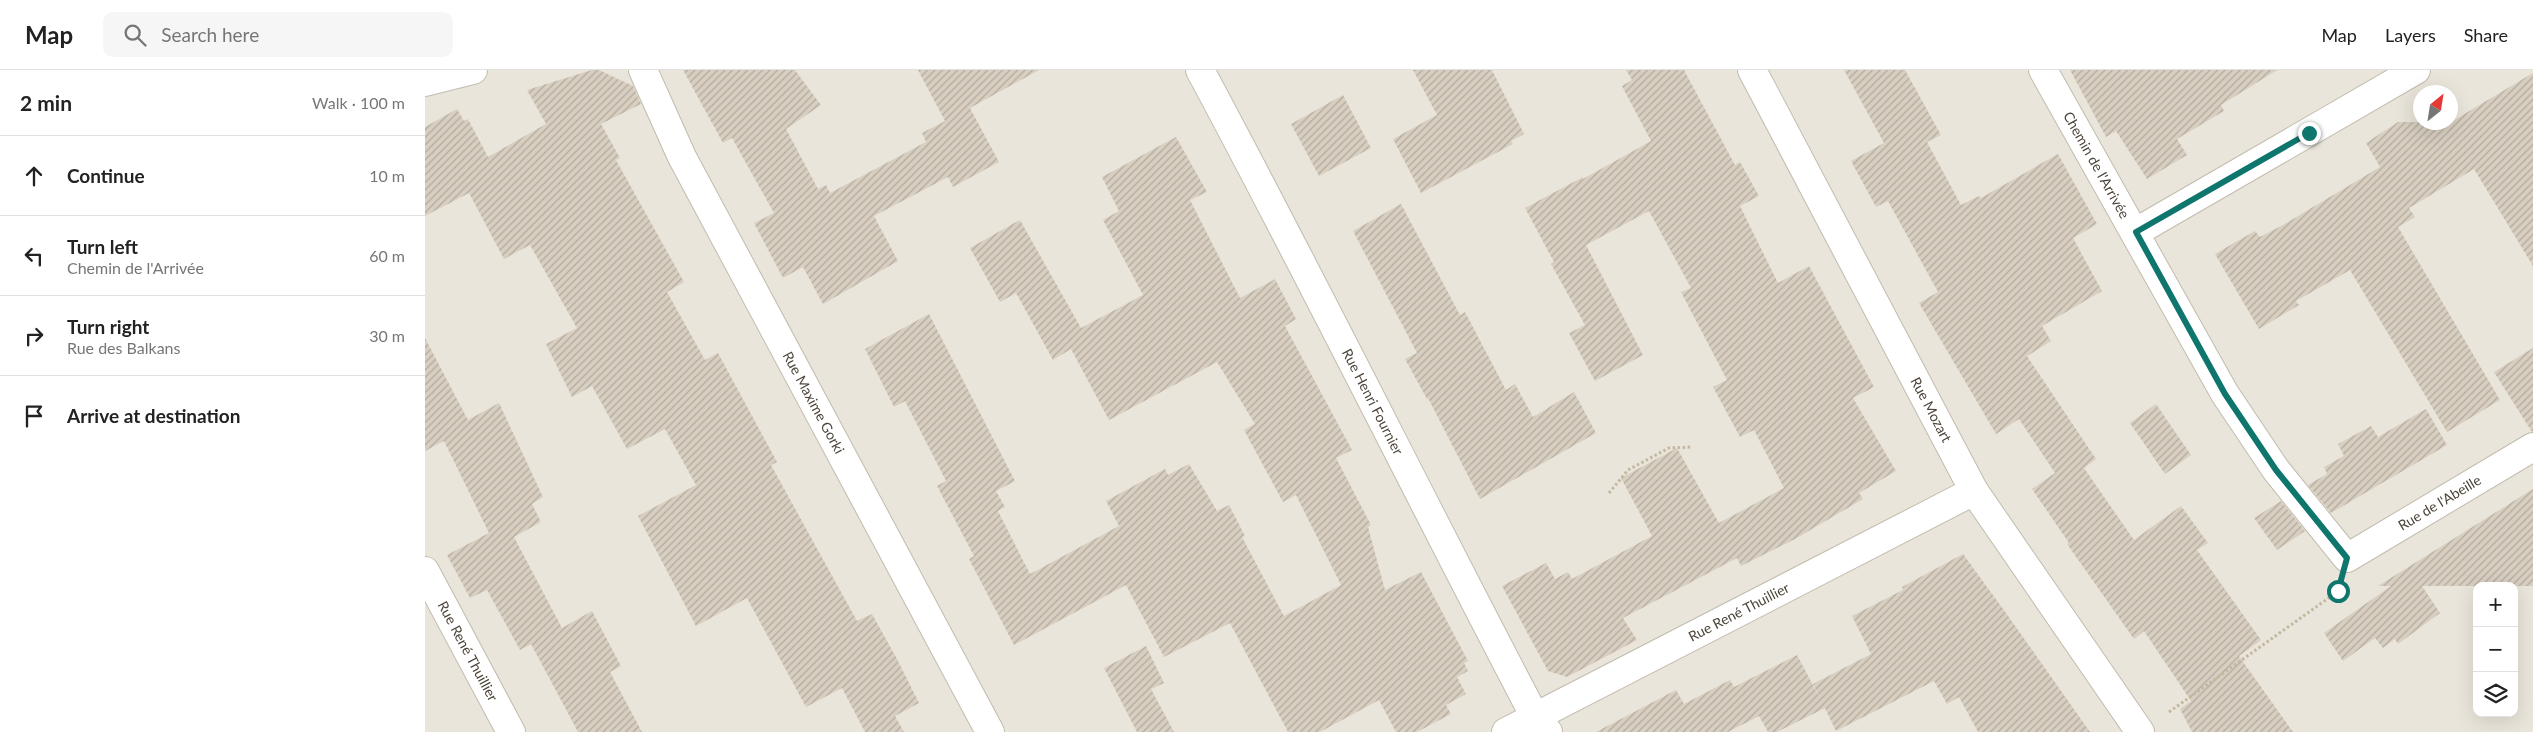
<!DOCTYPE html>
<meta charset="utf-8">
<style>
body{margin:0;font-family:Lato,sans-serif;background:#f6f6f6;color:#222}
.controls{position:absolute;right:15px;bottom:15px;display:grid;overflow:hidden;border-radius:10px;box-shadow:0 5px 20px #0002}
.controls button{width:45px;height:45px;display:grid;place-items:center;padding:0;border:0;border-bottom:1px solid #e0e0e0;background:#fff;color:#222;font:25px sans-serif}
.compass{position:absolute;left:1988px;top:15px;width:45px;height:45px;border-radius:50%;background:#fff;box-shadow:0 5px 20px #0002;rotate:30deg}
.stop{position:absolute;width:15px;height:15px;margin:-11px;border:4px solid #0f766e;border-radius:50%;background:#fff}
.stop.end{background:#0f766e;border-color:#fff;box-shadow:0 1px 5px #0008}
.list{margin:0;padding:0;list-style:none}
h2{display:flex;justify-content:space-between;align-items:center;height:65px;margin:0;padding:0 20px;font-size:21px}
h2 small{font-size:16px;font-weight:400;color:#767676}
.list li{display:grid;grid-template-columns:32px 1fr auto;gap:15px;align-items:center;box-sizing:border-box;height:80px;padding:0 20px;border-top:1px solid #e0e0e0}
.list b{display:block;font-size:19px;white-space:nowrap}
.list p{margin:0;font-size:16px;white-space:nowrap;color:#767676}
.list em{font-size:16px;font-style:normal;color:#767676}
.icon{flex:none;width:28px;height:28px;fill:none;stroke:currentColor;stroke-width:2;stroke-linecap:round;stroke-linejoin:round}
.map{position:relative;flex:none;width:2108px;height:662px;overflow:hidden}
header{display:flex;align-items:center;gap:30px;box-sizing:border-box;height:70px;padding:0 25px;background:#fff;border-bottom:1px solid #e0e0e0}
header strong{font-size:24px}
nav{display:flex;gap:28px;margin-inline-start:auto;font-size:18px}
.search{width:350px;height:45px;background:#f6f6f6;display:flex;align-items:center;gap:12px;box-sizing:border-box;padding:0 18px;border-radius:10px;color:#767676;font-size:19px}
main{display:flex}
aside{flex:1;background:#fff}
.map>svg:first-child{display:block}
.residential{fill:#eae5da;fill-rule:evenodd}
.building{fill:url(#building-hatch)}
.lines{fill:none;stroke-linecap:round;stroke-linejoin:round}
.minor-casing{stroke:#c2bbae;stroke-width:30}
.path{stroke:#c4b79f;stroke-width:3;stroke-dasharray:2.5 2.5;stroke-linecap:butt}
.minor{stroke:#fff;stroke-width:28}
.route{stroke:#0f766e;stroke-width:6}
.labels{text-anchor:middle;stroke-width:4.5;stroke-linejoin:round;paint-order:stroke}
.street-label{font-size:14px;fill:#4b4439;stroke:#fff}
</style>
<header>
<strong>Map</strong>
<div class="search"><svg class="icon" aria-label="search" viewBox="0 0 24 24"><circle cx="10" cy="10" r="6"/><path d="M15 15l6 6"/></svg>Search here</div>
<nav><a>Map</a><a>Layers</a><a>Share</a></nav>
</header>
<main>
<aside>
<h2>2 min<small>Walk · 100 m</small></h2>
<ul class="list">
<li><svg class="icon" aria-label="ahead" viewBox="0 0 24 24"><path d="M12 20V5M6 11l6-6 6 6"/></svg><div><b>Continue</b></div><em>10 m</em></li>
<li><svg class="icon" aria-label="left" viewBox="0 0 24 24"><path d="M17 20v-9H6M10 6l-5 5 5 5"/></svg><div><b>Turn left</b><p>Chemin de l'Arrivée</p></div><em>60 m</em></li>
<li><svg class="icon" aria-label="right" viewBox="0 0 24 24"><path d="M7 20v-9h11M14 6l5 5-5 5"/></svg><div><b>Turn right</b><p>Rue des Balkans</p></div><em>30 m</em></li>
<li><svg class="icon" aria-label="arrive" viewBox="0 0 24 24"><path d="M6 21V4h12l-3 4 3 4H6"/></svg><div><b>Arrive at destination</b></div></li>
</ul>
</aside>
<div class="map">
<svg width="2108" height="662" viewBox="0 0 2108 662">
<defs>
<pattern id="building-hatch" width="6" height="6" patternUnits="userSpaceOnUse" patternTransform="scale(1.25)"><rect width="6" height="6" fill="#d8cfc1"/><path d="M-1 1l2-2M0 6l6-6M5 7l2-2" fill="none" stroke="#b1aa9e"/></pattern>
</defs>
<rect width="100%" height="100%" fill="#f6f3ec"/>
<path class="residential" d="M0,0H2108V662H0ZM1996,22H2026V52H1996ZM2052,516H2089V643H2052Z"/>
<path class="building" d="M167,0H174L208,16L216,34L176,54L195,88L191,90L259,212L242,222L280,290L293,283L352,392L346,395L432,551L447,544L472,589L494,633L470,646L479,662H440L417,618L381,637L322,528L271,556L213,446L271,415L240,359L202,379L167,316L147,327L121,274L152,258L105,175L79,189L44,123L0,146V57L32,39L39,51L43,49L63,87L121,54L102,20Z
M258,0H370L396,35L361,59L393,119L401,115L405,123L501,72L497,63L520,51L493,0H614L545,38L574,92L528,117L523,107L449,146L473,191L398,234L378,197L358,208L329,153L349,143L307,68L298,73Z
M988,0H1067L1099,64L1086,71L1088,74L996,123L968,69L1012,45Z
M1201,0H1259L1310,95L1315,92L1334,126L1315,136L1353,213L1384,196L1449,317L1428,328L1471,401L1434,423L1438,429L1370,469L1316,496L1312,488L1198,548L1212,570L1142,607L1123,601L1077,516L1121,493L1130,509L1143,502L1147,509L1227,466L1196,408L1252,378L1294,453L1359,418L1329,360L1315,367L1288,317L1302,310L1256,222L1266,218L1224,141L1161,175L1218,285L1170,311L1144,263L1160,255L1126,194L1129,192L1100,138L1158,107V109L1226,71L1197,16L1207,10Z
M1419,0H1480L1516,65L1502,72L1536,135L1554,126L1556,128L1633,84L1672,154L1648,168L1677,221L1617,256L1626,271L1602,286L1671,389L1659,398L1709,470L1756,436L1783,473L1772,480L1836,570L1814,586L1868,662H1767L1755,639L1766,631L1719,561L1709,569L1642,474L1644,473L1607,419L1630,403L1594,349L1571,364L1494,233L1513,222L1463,131L1451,137L1426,91L1459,73Z
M1645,0H1852L1796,35L1799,41L1752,69L1762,85L1722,109L1691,61L1681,67Z
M2108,3V196L2049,99L1984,138L1990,147L1973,157L2075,330L2022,362L1925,200L1871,231L1874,235L1834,259L1790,184L1830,161L1835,167L1858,155L1955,97L1941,73L1973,52H2026Z
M918,25L946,78L894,106L866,54Z
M751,67L782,122L765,130L815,228L850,209L871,249L860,256L927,380L911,388L946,455L943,457L960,520L996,502L1043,591L1039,593L1043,601L1032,607L1041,624L1021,635L1026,644L992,662H971L954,630L895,662H863L805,553L739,587L701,515L589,575L544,489L549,486L512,416L521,411L480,331L469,337L440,279L504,244L590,411L571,421L580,437L573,441L605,504L694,456L681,431L740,399L743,405L764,394L792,441L804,435L820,466L817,467L859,546L916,515L871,425L858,432L819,360L830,354L792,292L684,350L646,279L628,290L591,223L575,232L545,178L595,150L656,258L718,225L678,150L694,141L677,107Z
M976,134L1035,245L1040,242L1081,320L1090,314L1108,347L1149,322L1171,363L1055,429L1003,328L1002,329L980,289L992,283L928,161Z
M0,268L43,350L74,333L118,427L107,434L116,452L89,467L137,558L167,541L196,596L185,602L217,662H153L106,574L95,580L62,520L45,528L22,485L64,463L19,371L0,381Z
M2108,278V361L2107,362L2069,302Z
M1731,334L1766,385L1740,404L1705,353Z
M2001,339L2022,375L1906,443L1883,415L1902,404L1899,397L1919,386L1913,374L1946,356L1953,367Z
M2108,419V516H1997L2015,543L1973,574L1970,569L1958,578L1950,568L1918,591L1899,563L1966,516H1953Z
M1856,431L1880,461L1852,480L1829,448Z
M1538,484L1581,543L1665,662H1553L1534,627L1522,634L1509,611L1411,661L1388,614L1446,584L1427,546L1478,520L1477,517Z
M721,576L739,613L726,619L749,662H712L679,598Z
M1372,585L1400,638L1352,662H1343L1334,646L1303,662H1171L1251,620L1259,634L1305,610L1309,617Z"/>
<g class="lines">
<defs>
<g id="minor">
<path id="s1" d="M218,0L257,87L565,662"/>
<path id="s2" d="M775,0C890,214 997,432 1110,647L1123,662"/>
<path id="s3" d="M1327,0L1549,421L1715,662"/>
<path id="s4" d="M1618,0L1800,324L1851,400L1922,488L2108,377"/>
<path d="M0,12L48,0"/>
<path d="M1711,162L1991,0"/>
<path id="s5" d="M0,501L86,662"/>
<path id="s6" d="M1081,662L1549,421"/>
</g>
</defs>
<use href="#minor" class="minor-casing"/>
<path class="path" d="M1184,423L1203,400L1244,378L1267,377
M1744,642L1912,522"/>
<use href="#minor" class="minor"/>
</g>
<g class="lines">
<path class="route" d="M1884,63L1711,162L1800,324L1851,400L1922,488L1913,521"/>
</g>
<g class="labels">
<g class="street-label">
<text dy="5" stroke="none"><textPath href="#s4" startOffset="109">Chemin de l'Arrivée</textPath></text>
<text dy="5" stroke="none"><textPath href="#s2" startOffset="374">Rue Henri Fournier</textPath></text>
<text dy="5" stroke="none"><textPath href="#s1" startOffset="374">Rue Maxime Gorki</textPath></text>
<text dy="5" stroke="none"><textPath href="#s3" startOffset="384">Rue Mozart</textPath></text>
<text dy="5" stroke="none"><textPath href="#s4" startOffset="684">Rue de l'Abeille</textPath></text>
<text dy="5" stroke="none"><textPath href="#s6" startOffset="262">Rue René Thuillier</textPath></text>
<text dy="5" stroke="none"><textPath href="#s5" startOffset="91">Rue René Thuillier</textPath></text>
</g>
</g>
</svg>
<div class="controls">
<button>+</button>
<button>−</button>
<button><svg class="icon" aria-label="layers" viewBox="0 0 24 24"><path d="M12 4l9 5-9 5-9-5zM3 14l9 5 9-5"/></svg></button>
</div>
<svg class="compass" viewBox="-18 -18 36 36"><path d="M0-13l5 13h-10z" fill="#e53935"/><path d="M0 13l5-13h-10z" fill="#767676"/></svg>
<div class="stop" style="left:1913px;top:521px"></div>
<div class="stop end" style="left:1884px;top:63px"></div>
</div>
</main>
